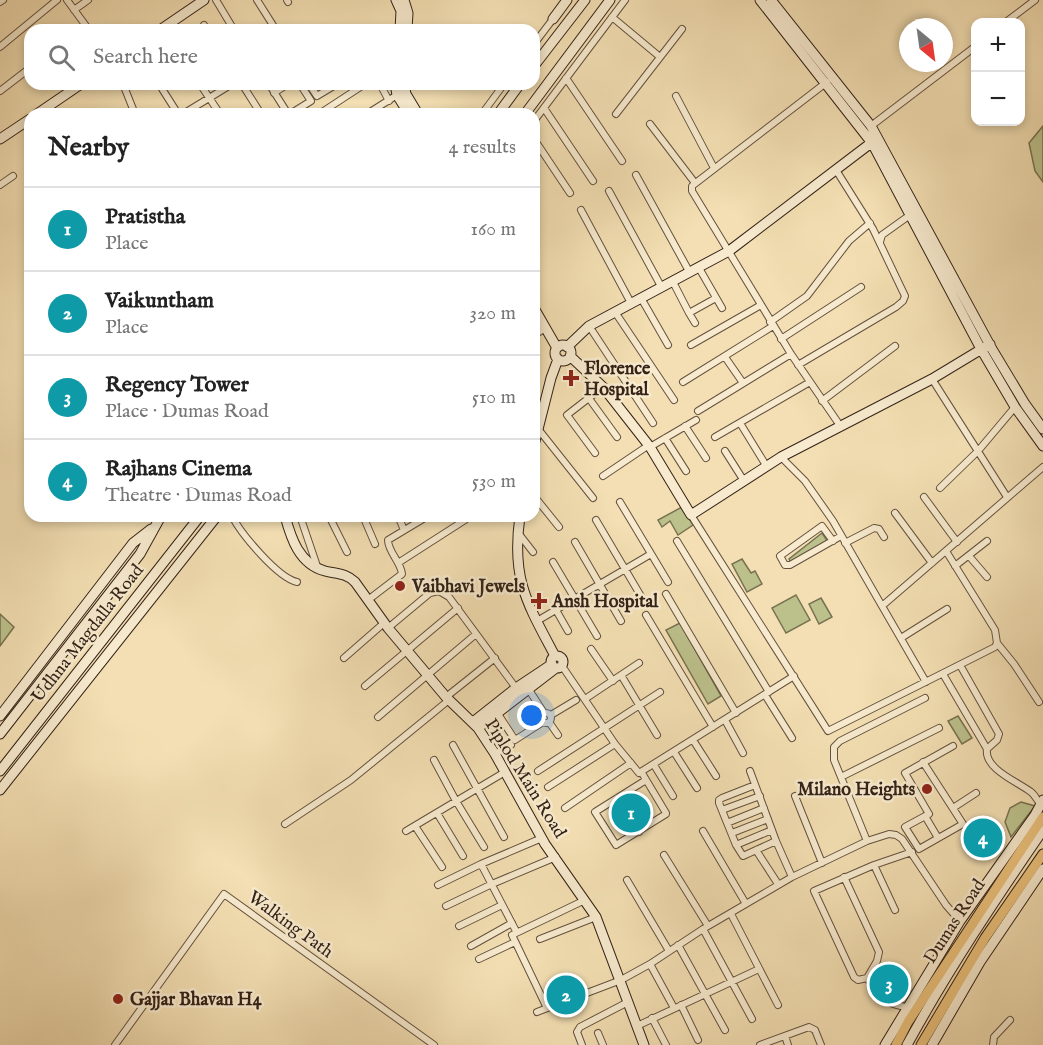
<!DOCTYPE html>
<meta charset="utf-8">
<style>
body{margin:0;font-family:"IM FELL English",serif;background:#f2f2f2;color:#222}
.controls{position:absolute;right:18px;top:18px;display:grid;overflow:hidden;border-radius:12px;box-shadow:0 3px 9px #0003}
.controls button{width:54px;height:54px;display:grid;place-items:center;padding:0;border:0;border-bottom:2px solid #e0e0e0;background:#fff;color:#222;font:30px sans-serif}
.compass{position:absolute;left:899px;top:18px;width:54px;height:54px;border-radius:50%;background:#fff;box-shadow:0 3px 9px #0003;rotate:151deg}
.you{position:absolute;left:532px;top:716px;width:21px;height:21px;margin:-15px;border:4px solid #fff;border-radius:50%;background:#1a73e8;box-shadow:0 0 0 9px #1a73e833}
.badge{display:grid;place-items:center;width:39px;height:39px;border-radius:50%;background:#8f2418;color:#fff;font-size:20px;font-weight:700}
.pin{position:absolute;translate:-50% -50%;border:3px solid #fff;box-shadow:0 2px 6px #0006}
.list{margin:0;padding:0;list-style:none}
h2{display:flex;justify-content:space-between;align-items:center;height:78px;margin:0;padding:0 24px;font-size:26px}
h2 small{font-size:20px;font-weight:400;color:#767676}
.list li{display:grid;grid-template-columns:39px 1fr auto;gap:18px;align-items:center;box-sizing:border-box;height:84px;padding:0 24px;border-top:2px solid #e0e0e0}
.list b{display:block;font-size:22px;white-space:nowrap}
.list p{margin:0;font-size:20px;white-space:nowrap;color:#767676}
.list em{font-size:20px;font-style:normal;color:#767676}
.icon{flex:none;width:33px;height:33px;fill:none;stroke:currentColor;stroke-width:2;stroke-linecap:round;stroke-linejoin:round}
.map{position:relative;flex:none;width:1043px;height:1045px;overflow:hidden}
.search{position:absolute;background:#fff;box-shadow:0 3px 9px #0003;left:24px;top:24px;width:516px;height:66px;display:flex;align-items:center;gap:15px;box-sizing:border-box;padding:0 21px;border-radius:18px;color:#767676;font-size:22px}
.panel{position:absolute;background:#fff;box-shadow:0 3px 9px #0003;left:24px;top:108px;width:516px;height:414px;border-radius:18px}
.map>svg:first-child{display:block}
.green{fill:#bcc18c;stroke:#787252;stroke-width:1.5}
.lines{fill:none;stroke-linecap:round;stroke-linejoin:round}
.street-casing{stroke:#64513e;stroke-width:8}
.secondary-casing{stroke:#342217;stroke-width:11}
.primary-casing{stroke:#342217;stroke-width:11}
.street{stroke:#f7eace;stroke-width:6}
.secondary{stroke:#f7eace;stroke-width:9}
.primary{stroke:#eac07a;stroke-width:9}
.poi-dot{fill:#8f2418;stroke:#f7eace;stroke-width:2}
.labels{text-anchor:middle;stroke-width:5;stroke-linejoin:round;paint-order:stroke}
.poi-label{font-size:18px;font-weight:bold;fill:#342217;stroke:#f7eace;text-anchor:start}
.street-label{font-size:18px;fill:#342217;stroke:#f7eace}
</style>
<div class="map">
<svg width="1043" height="1045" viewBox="0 0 1043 1045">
<rect width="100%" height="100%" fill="#f3dfb3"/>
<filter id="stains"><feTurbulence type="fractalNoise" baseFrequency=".00333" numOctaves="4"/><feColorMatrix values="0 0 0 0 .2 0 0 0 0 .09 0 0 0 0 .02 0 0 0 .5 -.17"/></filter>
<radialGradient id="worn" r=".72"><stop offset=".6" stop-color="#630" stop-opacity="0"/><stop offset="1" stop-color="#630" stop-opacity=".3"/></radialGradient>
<path class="green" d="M1043,126V182L1035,171L1029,143Z
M682,507L693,525L678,535L670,521L662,527L658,520Z
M822,533L828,542L793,566L789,559Z
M742,559L751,573L755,571L762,584L747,592L732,564Z
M796,595L810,620L786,633L772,608Z
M821,598L832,617L819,624L809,604Z
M0,614L14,627L0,646Z
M680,623L721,696L708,704L666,630Z
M958,716L972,738L962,744L948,721Z
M1021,802L1035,806L1011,837L1005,822L1010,808Z"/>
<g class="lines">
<defs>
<path id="street" d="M67,0L89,30
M216,0L234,30
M257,0L276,30
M287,0L288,2
M0,2L3,0
M74,10L88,0
M612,17L660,57
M1006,22L1035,0
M204,25L207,30
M534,44L553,19
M0,47L57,0
M566,78L622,161
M827,82L697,182L692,186V191L791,354L841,427
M123,84L135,114
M159,84L178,114
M200,84L220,114
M242,84L261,114
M269,84L288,114
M309,84L317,96L337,84
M380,84L389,101
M0,91L30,68
M274,93L288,84
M676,96L714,168
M544,108L593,181
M183,114L232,84
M290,114L311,101L300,84
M319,114L365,84
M367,114L397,95
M482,114L504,84
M616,114L682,29
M534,121L625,0
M650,124L695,183
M871,126L976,46
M534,139L570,193
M636,175L690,273
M0,185L13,176
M609,191L662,288
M581,210L631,303
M880,242L882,235L910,215
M699,268L722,308
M673,282L689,313L716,298
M641,298L668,345
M615,312L674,400
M689,313L695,323
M770,322L807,296L849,241L870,223
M589,326L653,423
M534,335L546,328
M781,339L861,287
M691,345L761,305
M725,357L743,383
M798,365L896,307L903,301L905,296L873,229L836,170
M932,379L1007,497
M683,382L773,326
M588,397L617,437
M822,401L895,346
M698,411L791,354
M740,423L767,467
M685,426L706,458
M539,430L593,498
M715,437L810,382
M665,438L686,471
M650,447L696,420
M725,451L744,481
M595,453L567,415L603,387
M781,457L805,481L833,521L882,606
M603,476L649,445
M940,488L978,451L1015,407
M534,496L559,527
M924,497L957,542
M620,502L668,582
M895,513L932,563
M691,515L828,731L995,647L997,643L995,630L946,551
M232,516C241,534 278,578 297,582
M300,516L318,569
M329,516L347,552
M363,516L375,544
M398,516L404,530
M596,520L645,603
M519,534L533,552
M677,541L769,692
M833,541L822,526L780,556L785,565H790L841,536
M575,542L621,621
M845,543L874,528L879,529L884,537
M969,556L987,577
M553,562L597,636
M398,563L465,520
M955,566L987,541
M666,594L736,713
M368,600L402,574C401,562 388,552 388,540L428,516
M556,610L568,631
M646,615L713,727
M537,621L651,554
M388,628L430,593L439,591L449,597L516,688
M901,638L947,609
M997,643L1014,664L1039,702
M591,649L613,681
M344,658L384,623
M960,665L999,734L997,740L987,749C984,769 1018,782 1031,792C1035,795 1037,800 1040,804
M562,666L615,744L639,773L794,676
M943,674L987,749
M621,675L657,735
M926,682L882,606L1043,467
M365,686L458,608
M529,690L544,713
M765,695L792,738
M446,697L495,658
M585,699L639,663
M541 718a5 5 0 1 1 10 0a5 5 0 1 1-10 0Z
M498,714L515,740L543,722
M551,715L576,700
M378,717L476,634
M725,720L743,753
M549,722L558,735
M693,740L716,776
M453,745L504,837
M674,752L697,788
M495,754L511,745
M434,760L456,801L484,847
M923,762L963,824L919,849L905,827L929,814L905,773L953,746
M654,765L673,796
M538,771L660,692
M750,771L776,841L792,877
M642,773L666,813V814L616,845L595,812L646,780
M841,777L939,728
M755,785L722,798L719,800V803L736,845L743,856L776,841
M548,787L615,744
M795,796L822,863
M617,798L639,832
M565,808L631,763
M953,808L976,793
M722,810L760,796
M437,813L463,856
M925,816L938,838
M727,823L764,808
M285,824L351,780L449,700
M415,826L442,867
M406,831L505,772
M703,831L746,904
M732,833L768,819
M867,841L834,760V747L840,741L925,698
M736,845L772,830
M756,850L778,884
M664,855L708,926
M481,864L516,931
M874,865L895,910
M844,877L879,952L877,961L867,978C880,996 884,1005 908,1007
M627,880L669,951
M438,885L481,864L542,838
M446,906L492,884L556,857
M731,914L778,1005
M459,926L502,905
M703,929L752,1019
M540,939L596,917
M678,945L725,1030
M471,946L512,923
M479,959L515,942
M650,964L674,1008
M867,978L858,980L854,977L814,891L874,865L912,852
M681,1005L698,1040
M547,1008L512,935L585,900
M537,1012L621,980L650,964L703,929L792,877L867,841L889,834L896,835L902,839L946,905L960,921
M652,1018L666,1045
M637,1026L759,969
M598,1033L603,1045
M785,1036L788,1045
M115,1045L224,894L434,1045
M582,1045L577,1032L580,1027L628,1002
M760,1045L809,1027L815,1030L821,1045
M993,1045L994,1037L1010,1020"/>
<path id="secondary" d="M396,0L401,11L400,30
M404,0L408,13L407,30
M760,0L872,143L981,349L1015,407L1043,446
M771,0L871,126L992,349L1025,404L1043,429
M553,19L567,0
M160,30L204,0
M534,66L585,0
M395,84L397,95L409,114
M404,84L406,94L418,114
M37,114L81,84
M498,114L520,84
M525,114L610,0
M0,139L30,119
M534,308L557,348
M555 353a8 8 0 1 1 16 0a8 8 0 1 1-16 0Z
M567,347L589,326L729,251L875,140
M570,356L603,387L650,447L691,515L781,457L932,379L990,344
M534,445L551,378L558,359
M285,516C291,538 299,564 325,571C337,574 346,573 355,582L388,628L446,697L478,728L495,754L545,844L596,917L644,1045
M520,516C511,579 527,603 555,656
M551 662a6 6 0 1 1 12 0a6 6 0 1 1-12 0Z
M0,716L133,543L151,529
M473,722L516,688L552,664
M478,728L556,668
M0,734L140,554L161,516
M0,771L200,516
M0,790L217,516
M885,1045L960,921L1035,815L1043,800
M907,1045C948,970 995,900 1043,830
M932,1045L980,962L1043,869"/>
<path id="primary" d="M896,1045L908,1022L1043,817
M921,1045L985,938L1043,854"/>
</defs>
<use href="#street" class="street-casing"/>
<use href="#secondary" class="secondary-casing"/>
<use href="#primary" class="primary-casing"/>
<use href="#street" class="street"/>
<use href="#secondary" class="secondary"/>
<use href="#primary" class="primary"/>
</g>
<g class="poi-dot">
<path d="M568 369h6v6h6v6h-6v6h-6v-6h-6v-6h6z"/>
<circle cx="400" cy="586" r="6"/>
<path d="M536 592h6v6h6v6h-6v6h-6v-6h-6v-6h6z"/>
<circle cx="927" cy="789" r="6"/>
<circle cx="118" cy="999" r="6"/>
</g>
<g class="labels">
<g class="poi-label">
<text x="584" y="374">Florence<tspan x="584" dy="21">Hospital</tspan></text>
<text x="412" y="592">Vaibhavi Jewels</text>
<text x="552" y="607">Ansh Hospital</text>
<text x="915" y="795" text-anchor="end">Milano Heights</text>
<text x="130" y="1005">Gajjar Bhavan H4</text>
</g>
<g class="street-label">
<text transform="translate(87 633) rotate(-52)" y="6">Udhna Magdalla Road</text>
<text transform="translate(526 778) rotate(58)" y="6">Piplod Main Road</text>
<text transform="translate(954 921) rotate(-57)" y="6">Dumas Road</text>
<text transform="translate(291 924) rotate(36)" y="6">Walking Path</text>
</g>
</g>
<rect width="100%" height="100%" filter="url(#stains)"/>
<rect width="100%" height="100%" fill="url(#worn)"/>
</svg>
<div class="controls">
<button>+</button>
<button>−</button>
</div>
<svg class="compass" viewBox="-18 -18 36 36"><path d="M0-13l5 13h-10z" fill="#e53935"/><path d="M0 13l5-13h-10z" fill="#767676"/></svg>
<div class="you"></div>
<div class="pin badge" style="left:631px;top:813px;background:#0f9aa8">1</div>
<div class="pin badge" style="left:566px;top:995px;background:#0f9aa8">2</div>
<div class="pin badge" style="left:889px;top:984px;background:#0f9aa8">3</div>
<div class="pin badge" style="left:983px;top:838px;background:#0f9aa8">4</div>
<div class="search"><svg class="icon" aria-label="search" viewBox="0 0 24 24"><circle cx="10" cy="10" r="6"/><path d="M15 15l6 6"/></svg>Search here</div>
<section class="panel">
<h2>Nearby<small>4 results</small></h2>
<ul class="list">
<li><span class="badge" style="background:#0f9aa8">1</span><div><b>Pratistha</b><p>Place</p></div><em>160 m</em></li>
<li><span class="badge" style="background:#0f9aa8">2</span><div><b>Vaikuntham</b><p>Place</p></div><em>320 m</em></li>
<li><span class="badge" style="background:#0f9aa8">3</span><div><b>Regency Tower</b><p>Place · Dumas Road</p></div><em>510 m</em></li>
<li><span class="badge" style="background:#0f9aa8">4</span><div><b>Rajhans Cinema</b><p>Theatre · Dumas Road</p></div><em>530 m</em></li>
</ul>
</section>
</div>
